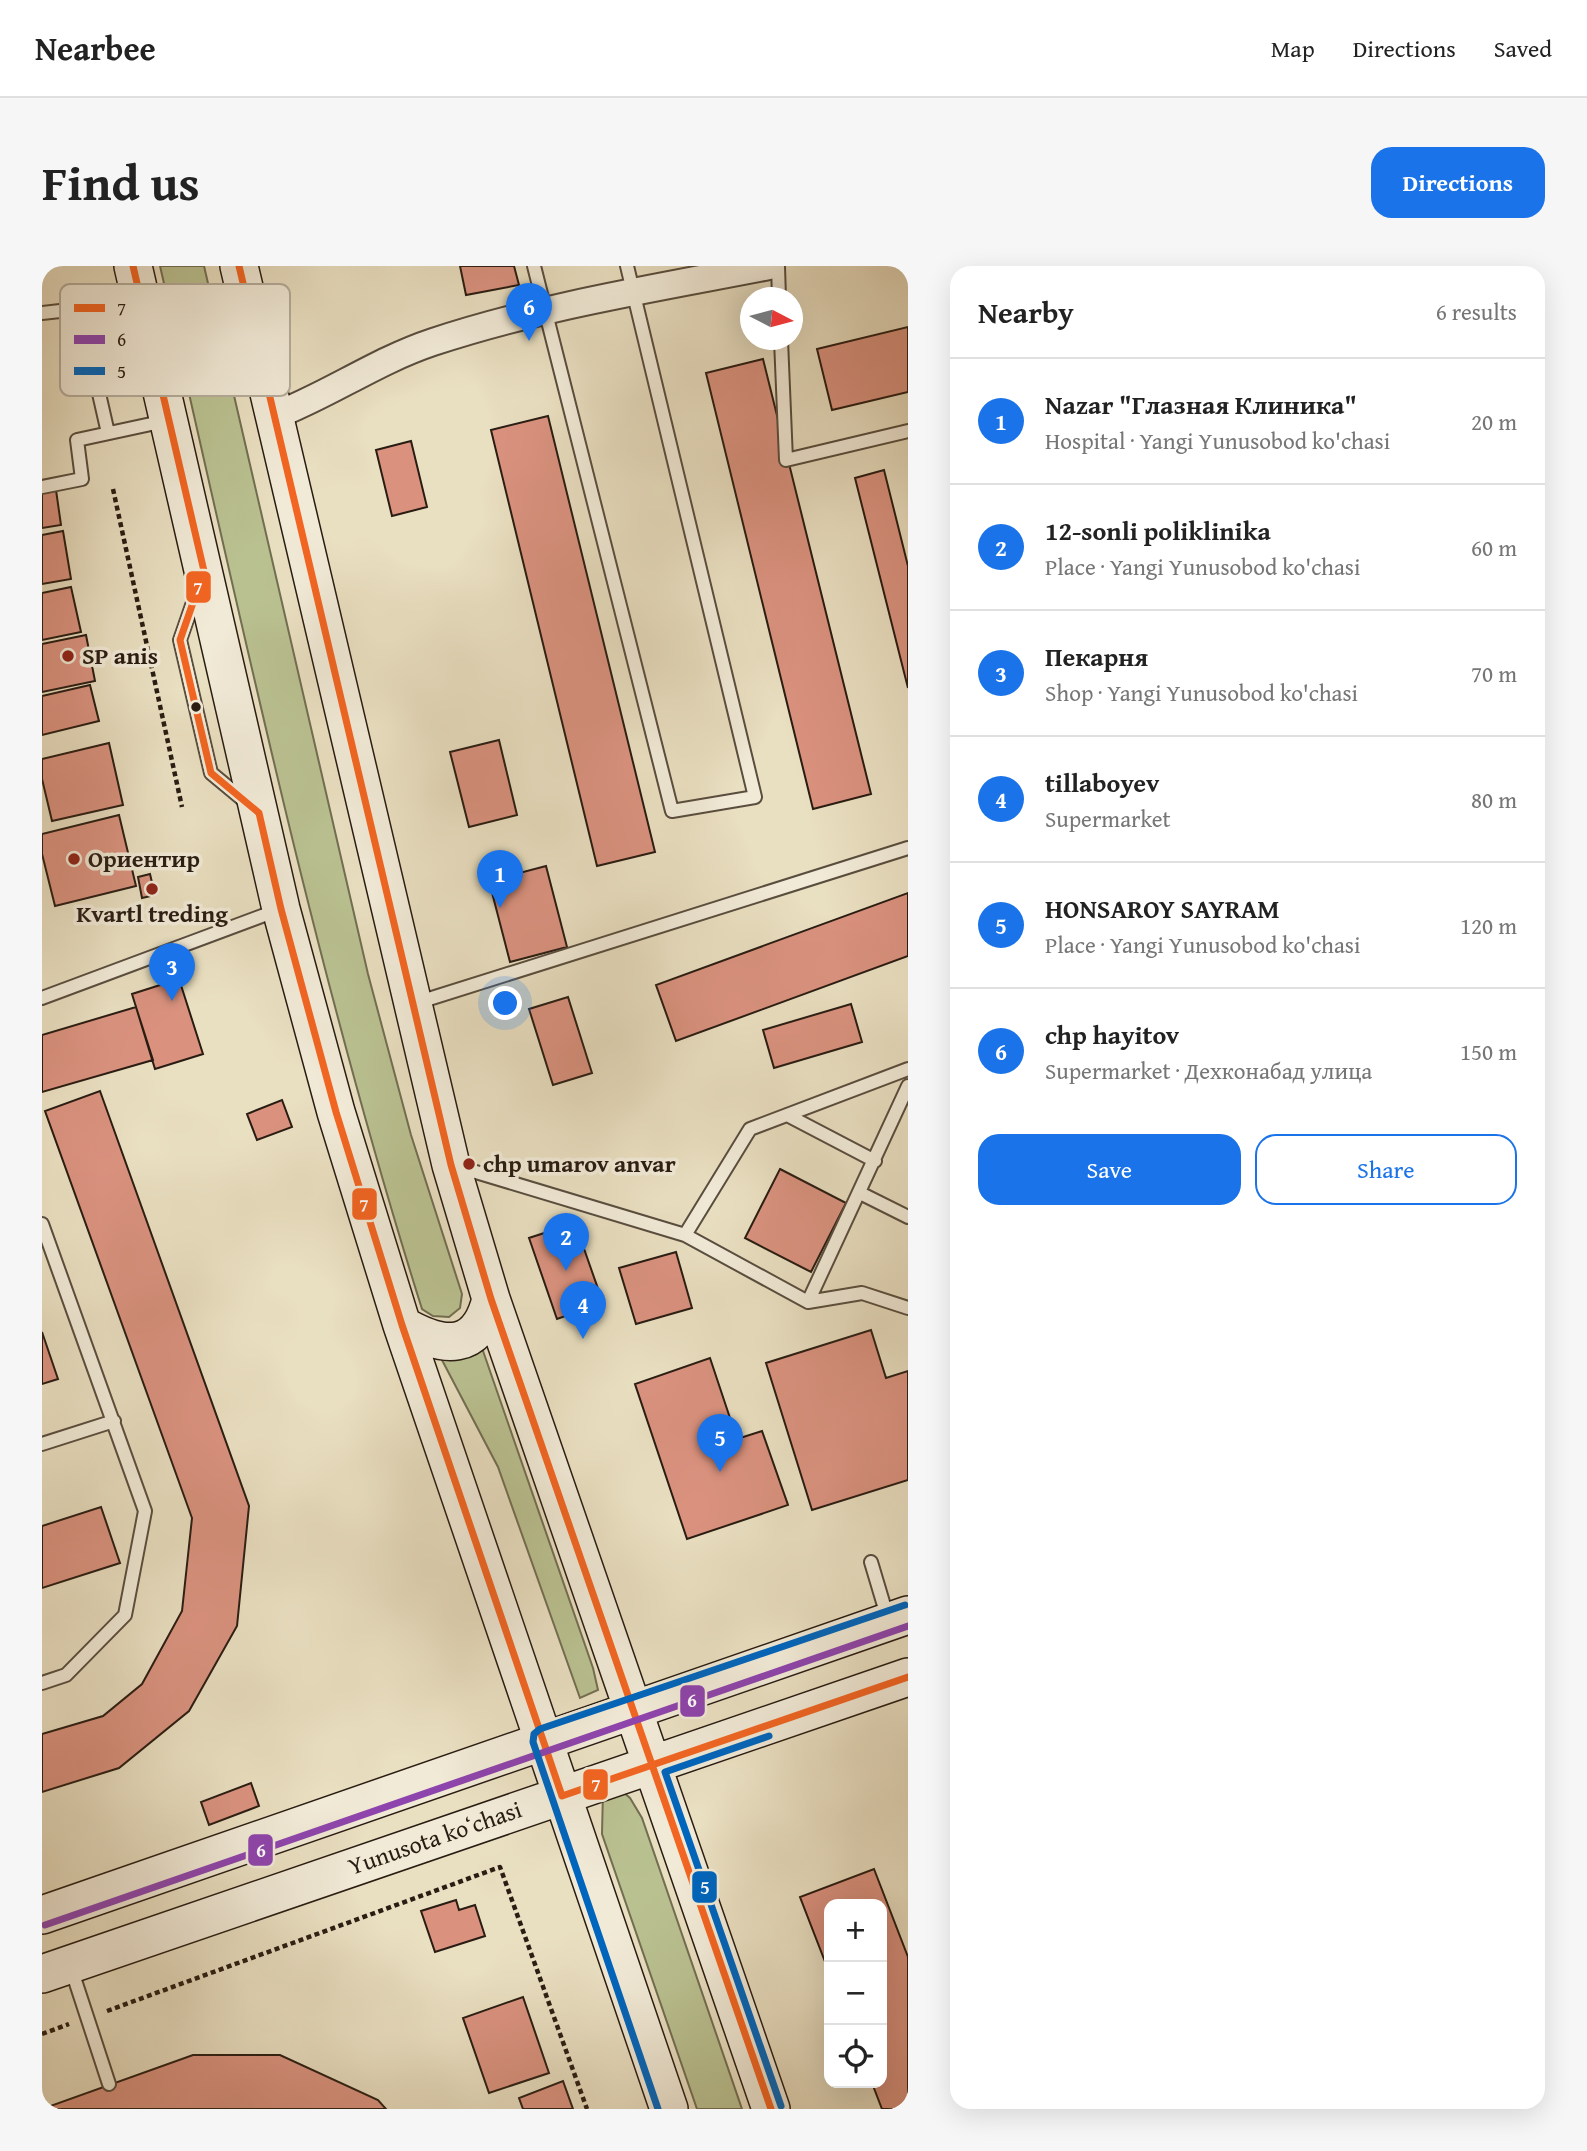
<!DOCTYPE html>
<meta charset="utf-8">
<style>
body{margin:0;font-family:"Gentium Book Plus",serif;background:#f6f6f6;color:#222}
.controls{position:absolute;right:21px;bottom:21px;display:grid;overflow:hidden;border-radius:14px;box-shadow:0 7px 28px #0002}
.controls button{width:63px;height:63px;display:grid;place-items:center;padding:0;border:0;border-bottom:2px solid #e0e0e0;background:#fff;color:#222;font:35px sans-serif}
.compass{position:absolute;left:698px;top:21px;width:63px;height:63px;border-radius:50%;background:#fff;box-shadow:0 7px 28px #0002;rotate:96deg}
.you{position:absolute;left:464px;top:738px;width:24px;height:24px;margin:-18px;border:5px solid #fff;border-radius:50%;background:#1a73e8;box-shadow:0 0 0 10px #1a73e833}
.badge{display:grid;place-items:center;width:46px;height:46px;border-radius:50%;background:#1a73e8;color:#fff;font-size:23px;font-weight:700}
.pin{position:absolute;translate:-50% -58px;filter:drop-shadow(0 2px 4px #0008)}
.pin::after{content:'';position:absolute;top:37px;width:24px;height:21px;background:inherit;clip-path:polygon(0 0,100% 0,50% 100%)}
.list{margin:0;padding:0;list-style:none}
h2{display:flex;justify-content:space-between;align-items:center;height:91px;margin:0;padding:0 28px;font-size:30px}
h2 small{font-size:23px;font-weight:400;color:#767676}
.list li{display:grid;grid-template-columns:46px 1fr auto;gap:21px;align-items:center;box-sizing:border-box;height:126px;padding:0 28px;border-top:2px solid #e0e0e0}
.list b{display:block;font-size:26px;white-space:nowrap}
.list p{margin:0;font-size:23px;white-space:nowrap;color:#767676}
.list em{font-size:23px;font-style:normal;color:#767676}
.actions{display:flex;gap:14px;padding:21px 28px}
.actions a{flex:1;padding:16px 0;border:2px solid #1a73e8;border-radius:21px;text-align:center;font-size:24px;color:#1a73e8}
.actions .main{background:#1a73e8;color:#fff}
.icon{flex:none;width:38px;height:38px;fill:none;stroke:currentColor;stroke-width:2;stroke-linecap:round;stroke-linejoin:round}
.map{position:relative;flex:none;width:866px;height:1843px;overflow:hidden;border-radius:21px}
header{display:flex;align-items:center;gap:42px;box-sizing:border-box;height:98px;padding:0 35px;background:#fff;border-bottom:2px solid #e0e0e0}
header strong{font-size:33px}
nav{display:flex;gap:38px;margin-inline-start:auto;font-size:24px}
.intro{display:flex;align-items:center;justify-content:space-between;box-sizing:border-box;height:168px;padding:0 42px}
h1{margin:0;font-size:49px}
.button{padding:18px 32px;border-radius:21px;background:#1a73e8;color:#fff;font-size:24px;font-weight:700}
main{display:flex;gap:42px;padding:0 42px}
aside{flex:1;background:#fff;border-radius:21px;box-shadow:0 7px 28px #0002}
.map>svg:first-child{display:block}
.green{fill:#bac191;stroke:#726e52;stroke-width:2}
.building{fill:#da927f;stroke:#291c12;stroke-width:2}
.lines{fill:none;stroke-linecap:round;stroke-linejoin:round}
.lane-casing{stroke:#594d3e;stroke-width:16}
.street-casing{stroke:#594d3e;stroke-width:30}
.secondary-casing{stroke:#291c12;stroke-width:40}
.path{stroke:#291c12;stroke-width:4.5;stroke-dasharray:5 3.5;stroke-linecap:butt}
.lane{stroke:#f1ead7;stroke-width:12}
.street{stroke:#f1ead7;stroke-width:26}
.secondary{stroke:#f1ead7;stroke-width:37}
.bus-1-casing{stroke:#f1ead7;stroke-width:12}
.bus-2-casing{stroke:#f1ead7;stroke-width:12}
.bus-3-casing{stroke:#f1ead7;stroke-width:12}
.bus-1{stroke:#f26522;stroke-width:7}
.bus-2{stroke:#8e44ad;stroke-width:7}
.bus-3{stroke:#0065bd;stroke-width:7}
.poi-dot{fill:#8f2418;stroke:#f1ead7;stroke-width:2.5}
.bus-dot{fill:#291c12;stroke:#f1ead7;stroke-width:2.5}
.labels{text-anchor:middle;stroke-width:7;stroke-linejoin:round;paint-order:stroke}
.poi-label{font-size:24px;font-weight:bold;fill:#291c12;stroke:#f1ead7;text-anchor:start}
.street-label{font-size:24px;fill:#291c12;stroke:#f1ead7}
.key{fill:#f1ead7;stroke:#b5ac9c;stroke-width:2}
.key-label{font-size:19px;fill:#291c12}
.line-badge{stroke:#f1ead7;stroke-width:2.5}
.badge-label{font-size:19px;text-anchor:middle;font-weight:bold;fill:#fff}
</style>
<header>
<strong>Nearbee</strong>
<nav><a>Map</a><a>Directions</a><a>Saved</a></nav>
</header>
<div class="intro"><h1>Find us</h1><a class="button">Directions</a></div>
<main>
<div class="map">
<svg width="866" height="1843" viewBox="0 0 866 1843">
<rect width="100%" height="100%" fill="#e9dfc1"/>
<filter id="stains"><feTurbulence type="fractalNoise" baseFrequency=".00286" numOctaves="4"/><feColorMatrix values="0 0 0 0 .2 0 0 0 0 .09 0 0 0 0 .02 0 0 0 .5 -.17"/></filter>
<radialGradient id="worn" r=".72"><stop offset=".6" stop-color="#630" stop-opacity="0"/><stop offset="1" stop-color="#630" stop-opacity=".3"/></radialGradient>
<path class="green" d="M118,0H162L326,708L369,869L420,1028L418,1042L407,1051L391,1050L380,1043C272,701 198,349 118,0Z
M440,1082L551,1402L556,1424L538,1432L456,1201L400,1094Z
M574,1520L588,1532L600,1552L700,1843H655L560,1568L561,1525Z"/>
<path class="building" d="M418,0H472L477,19L424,29Z
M866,61V126L790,144L775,83Z
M721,93L829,528L771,543L664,107Z
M506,150L613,586L555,600L449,164Z
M369,175L385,241L350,250L334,184Z
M842,204L866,300V422L813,212Z
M14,224L19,259L0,262V226Z
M21,265L29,313L0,318V269Z
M29,321L39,366L0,374V327Z
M44,369L53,415L0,426V378Z
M48,419L57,455L0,469V430Z
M457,474L475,549L427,561L408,486Z
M67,477L81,539L10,555L0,513V493Z
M77,549L94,620L13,640L0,588V568Z
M504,600L525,681L468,696L447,615Z
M108,608L113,629L100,632L96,611Z
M866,627V690L634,775L614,719Z
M137,713L161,788L113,803L90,728Z
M526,731L550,807L511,819L487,743Z
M809,738L820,776L732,802L721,764Z
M94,741L111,794L0,826V769Z
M58,825L207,1240L195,1360L147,1445L77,1502L0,1526V1468L61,1450L100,1418L140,1345L150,1252L3,845Z
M240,834L250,861L215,874L205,848Z
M738,903L804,937L769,1006L703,972Z
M533,957L561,1037L515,1053L487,972Z
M634,986L650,1042L594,1058L577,1002Z
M829,1064L844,1112L866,1105V1214L770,1244L724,1097Z
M0,1066L16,1113L0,1118Z
M668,1092L695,1173L720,1165L746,1239L645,1273L593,1118Z
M59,1241L78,1297L0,1322V1260Z
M209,1517L217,1540L167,1559L159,1536Z
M832,1603L866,1691V1843H840L830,1817H840V1638H787V1706L758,1631Z
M414,1634L417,1644L433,1639L443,1670L393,1686L379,1645Z
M481,1731L507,1807L447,1827L421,1752Z
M151,1789H238L336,1834L344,1843H0Z
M521,1815L531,1843H481L477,1832Z"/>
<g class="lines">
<defs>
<path id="lane" d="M492,0L630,545L713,531L585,0
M736,0L737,32
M0,47L18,45L40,53L66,167
M739,74L744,194L866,165
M0,221L40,213L35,174L123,155
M156,322L138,374L169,507L204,536
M0,732L236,644
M374,737L866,582
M745,849L833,895
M414,900L643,969L766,1036L820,1027L866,1042
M818,927L866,951
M0,958L103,1245L83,1349L24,1409L0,1417
M643,969L708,863L866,803
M766,1036L866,820
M0,1178L72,1155
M829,1296L846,1353
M29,1702L67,1818"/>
<path id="street" d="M232,150C287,129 334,95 391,76C500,40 614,22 727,0"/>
<path id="secondary" d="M91,0L239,643L294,846L360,1059L627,1843
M197,0L409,899L449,1033L729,1843
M360,1059C402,1083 436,1086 449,1033
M0,1649L866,1349
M0,1708L866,1411"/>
</defs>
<use href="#lane" class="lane-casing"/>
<use href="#street" class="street-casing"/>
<use href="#secondary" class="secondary-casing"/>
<path class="path" d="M71,223L140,541
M65,1745L458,1601L545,1843
M0,1768L27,1758"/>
<use href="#lane" class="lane"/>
<use href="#street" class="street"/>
<use href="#secondary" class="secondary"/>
<defs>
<path id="bus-1" d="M91,0L162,305L138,374L169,507L217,547L239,643L294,846L360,1059L520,1530L866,1411
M197,0L409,899L449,1033L729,1843"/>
<path id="bus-2" d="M3,1659L866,1360"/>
<path id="bus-3" d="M727,1470L623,1506L739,1840
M616,1843L491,1476L492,1468L498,1463L863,1339"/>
</defs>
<use href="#bus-1" class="bus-1-casing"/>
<use href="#bus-2" class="bus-2-casing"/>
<use href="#bus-3" class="bus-3-casing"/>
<use href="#bus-1" class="bus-1"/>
<use href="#bus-2" class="bus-2"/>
<use href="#bus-3" class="bus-3"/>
</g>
<g class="poi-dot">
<circle cx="26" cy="390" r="7"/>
<circle cx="32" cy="593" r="7"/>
<circle cx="110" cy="623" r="7"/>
<circle cx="427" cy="898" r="7"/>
</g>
<circle class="bus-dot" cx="154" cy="441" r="6"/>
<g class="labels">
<g class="poi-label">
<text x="40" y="398">SP anis</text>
<text x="46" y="601">Ориентир</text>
<text x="110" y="656" text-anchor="middle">Kvartl treding</text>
<text x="441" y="906">chp umarov anvar</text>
</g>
<g class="street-label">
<text transform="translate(393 1572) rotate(-19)" y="8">Yunusota koʻchasi</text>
</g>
</g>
<rect x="18" y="18" width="230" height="112" rx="10" class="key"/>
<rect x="32" y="38" width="31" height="8" fill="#f26522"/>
<rect x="32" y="69" width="31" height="9" fill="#8e44ad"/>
<rect x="32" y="101" width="31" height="8" fill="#0065bd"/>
<g class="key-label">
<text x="75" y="49">7</text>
<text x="75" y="80">6</text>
<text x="75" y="112">5</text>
</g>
<g class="line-badge">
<rect x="143" y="304" width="27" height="34" rx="7" fill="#f26522"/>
<rect x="309" y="921" width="27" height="34" rx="7" fill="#f26522"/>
<rect x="637" y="1418" width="27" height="34" rx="7" fill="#8e44ad"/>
<rect x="540" y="1502" width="27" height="33" rx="7" fill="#f26522"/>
<rect x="205" y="1567" width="27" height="34" rx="7" fill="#8e44ad"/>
<rect x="649" y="1604" width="27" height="34" rx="7" fill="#0065bd"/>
</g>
<g class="badge-label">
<text x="156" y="328">7</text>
<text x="322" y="945">7</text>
<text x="650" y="1441">6</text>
<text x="554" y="1525">7</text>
<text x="219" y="1591">6</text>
<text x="663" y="1628">5</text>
</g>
<rect width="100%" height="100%" filter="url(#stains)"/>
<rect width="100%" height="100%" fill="url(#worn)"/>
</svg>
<div class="controls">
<button>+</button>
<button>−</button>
<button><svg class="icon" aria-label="locate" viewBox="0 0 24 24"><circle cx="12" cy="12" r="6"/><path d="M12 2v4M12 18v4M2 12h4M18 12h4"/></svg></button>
</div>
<svg class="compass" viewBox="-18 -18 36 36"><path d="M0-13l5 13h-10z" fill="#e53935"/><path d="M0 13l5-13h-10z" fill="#767676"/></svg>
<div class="you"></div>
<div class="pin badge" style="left:458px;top:642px">1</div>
<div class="pin badge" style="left:524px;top:1005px">2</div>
<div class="pin badge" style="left:130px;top:735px">3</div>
<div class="pin badge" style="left:541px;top:1073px">4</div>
<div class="pin badge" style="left:678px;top:1206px">5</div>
<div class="pin badge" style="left:487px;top:75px">6</div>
</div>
<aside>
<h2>Nearby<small>6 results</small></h2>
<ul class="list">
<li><span class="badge">1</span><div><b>Nazar &quot;Глазная Клиника&quot;</b><p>Hospital · Yangi Yunusobod ko'chasi</p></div><em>20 m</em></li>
<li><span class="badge">2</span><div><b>12-sonli poliklinika</b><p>Place · Yangi Yunusobod ko'chasi</p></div><em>60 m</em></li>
<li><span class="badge">3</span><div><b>Пекарня</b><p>Shop · Yangi Yunusobod ko'chasi</p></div><em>70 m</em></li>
<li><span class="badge">4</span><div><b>tillaboyev</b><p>Supermarket</p></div><em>80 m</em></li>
<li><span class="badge">5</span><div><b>HONSAROY SAYRAM</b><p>Place · Yangi Yunusobod ko'chasi</p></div><em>120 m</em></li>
<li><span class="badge">6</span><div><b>chp hayitov</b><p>Supermarket · Дехконабад улица</p></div><em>150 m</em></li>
</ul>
<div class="actions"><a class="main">Save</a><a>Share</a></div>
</aside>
</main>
